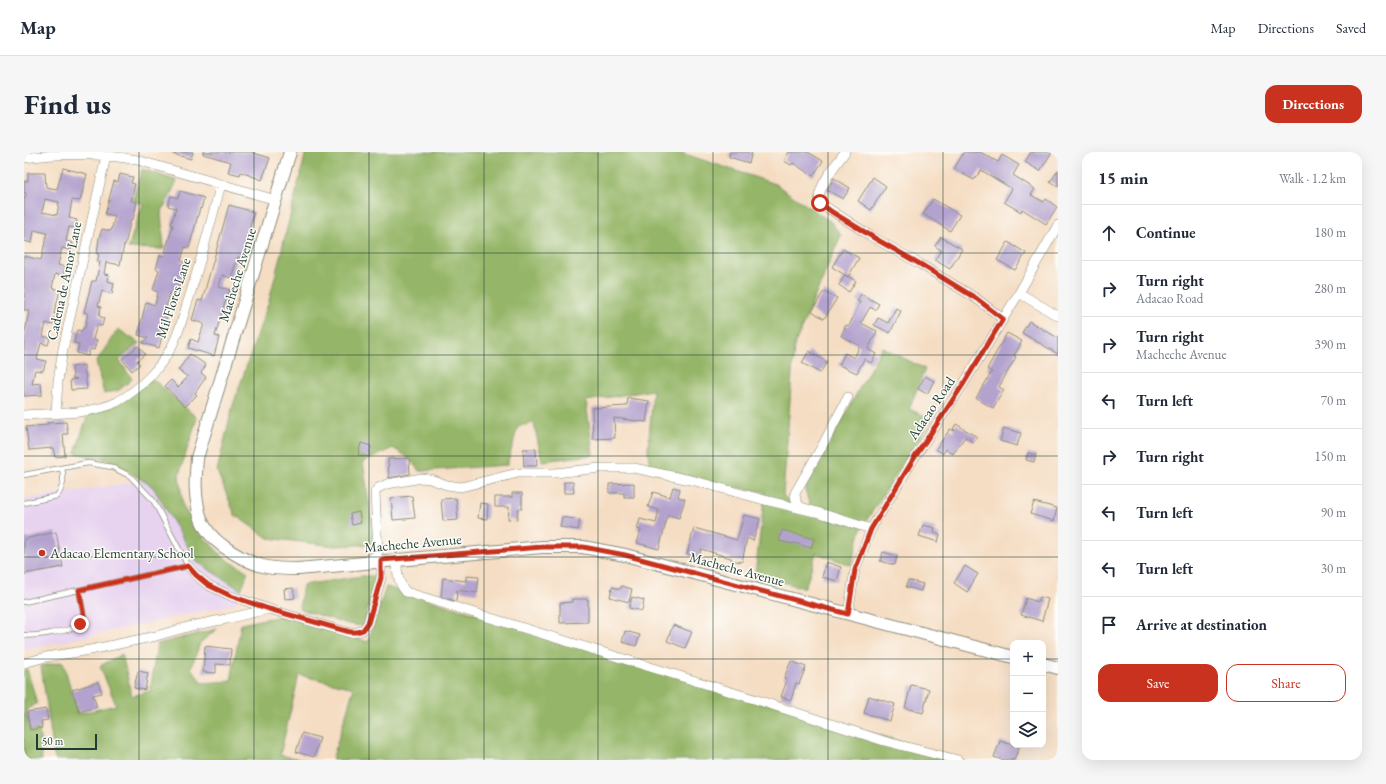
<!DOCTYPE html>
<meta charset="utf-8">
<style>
body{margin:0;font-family:"EB Garamond",serif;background:#f6f6f7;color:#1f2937}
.controls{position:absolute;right:12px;bottom:12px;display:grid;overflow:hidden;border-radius:8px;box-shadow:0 4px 16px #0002}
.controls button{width:36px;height:36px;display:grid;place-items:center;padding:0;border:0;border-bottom:1px solid #e0e1e3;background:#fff;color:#1f2937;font:20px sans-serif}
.scale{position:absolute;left:12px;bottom:10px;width:61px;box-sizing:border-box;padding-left:4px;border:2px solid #1f3d34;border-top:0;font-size:11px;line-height:14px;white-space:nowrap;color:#1f3d34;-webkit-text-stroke:3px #fdfcf7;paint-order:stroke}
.stop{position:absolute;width:12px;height:12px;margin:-9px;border:3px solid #c8321e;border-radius:50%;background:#fff}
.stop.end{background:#c8321e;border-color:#fff;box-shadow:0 1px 4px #0008}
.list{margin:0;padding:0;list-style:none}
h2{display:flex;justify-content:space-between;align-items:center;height:52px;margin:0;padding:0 16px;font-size:17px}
h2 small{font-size:13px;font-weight:400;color:#747a83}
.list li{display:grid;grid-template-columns:26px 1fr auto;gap:12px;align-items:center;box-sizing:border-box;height:56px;padding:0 16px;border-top:1px solid #e0e1e3}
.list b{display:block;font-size:15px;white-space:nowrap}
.list p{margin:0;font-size:13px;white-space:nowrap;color:#747a83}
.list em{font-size:13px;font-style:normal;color:#747a83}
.actions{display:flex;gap:8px;padding:12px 16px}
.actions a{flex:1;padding:9px 0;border:1px solid #c8321e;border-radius:12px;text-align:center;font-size:14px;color:#c8321e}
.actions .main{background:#c8321e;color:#fff}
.icon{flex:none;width:22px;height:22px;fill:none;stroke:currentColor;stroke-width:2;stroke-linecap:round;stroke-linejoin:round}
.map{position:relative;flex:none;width:1034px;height:608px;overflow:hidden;border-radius:12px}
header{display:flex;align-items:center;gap:24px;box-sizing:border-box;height:56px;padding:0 20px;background:#fff;border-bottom:1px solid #e0e1e3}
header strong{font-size:19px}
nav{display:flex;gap:22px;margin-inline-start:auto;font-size:14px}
.intro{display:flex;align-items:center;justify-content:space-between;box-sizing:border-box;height:96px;padding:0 24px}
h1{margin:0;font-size:28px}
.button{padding:10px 18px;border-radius:12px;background:#c8321e;color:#fff;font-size:14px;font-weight:700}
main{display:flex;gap:24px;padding:0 24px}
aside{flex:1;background:#fff;border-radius:12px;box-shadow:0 4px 16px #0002}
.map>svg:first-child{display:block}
.built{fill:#e7d2ef}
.forest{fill:#95b668;stroke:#5a7a4e}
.building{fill:#b3a2ce;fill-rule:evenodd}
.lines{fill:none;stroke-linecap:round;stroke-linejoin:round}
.service-casing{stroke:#8a8d7c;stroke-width:6}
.minor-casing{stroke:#8a8d7c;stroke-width:10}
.secondary-casing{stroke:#8a8d7c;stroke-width:14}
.service{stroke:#fff;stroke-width:4.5}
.minor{stroke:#fff;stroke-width:9}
.secondary{stroke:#fff;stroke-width:12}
.route{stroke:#c8321e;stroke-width:5}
.grid{fill:none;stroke:#1f3d34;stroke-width:1;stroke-opacity:0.55}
.poi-dot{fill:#c8321e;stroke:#fdfcf7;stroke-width:1.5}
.labels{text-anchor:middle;stroke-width:3;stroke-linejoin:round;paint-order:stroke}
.street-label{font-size:14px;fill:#1f3d34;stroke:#fdfcf7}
.poi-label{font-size:14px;fill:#1f3d34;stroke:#fdfcf7;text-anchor:start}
</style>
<header>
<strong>Map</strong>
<nav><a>Map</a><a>Directions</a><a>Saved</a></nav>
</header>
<div class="intro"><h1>Find us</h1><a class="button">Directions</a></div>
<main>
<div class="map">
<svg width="1034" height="608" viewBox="0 0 1034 608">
<rect width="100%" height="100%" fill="#fdfcf7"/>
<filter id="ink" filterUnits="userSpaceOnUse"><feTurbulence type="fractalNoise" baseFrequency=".025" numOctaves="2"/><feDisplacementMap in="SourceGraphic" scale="8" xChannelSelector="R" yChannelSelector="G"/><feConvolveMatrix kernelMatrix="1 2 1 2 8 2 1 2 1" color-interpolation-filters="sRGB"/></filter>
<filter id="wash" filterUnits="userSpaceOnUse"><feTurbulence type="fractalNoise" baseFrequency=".012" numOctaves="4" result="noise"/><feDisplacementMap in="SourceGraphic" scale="16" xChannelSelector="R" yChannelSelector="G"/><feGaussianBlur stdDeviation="0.9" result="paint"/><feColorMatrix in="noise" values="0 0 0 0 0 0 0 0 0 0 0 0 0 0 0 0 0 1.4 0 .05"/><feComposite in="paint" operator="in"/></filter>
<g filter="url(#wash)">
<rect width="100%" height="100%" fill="#f5ddc3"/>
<path class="built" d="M155,323L159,355L176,381L200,406L224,420L211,452L0,498V347Z"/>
<path class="forest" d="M282,0H655L751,32L807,70L817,83L770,194L759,343L773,358L788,362L781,337L858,195L901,217L885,257L907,267L837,377L827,413L792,401L781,436L731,423L741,340L654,326L626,318L624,298L629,238L562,249L569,303L518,309L510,271L494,274L483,313L395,319L385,306L369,296L339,310L351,392L311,394L244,386L211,363L193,319L209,253L245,149Z
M118,17L153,29L137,61L140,97L104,96L119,52L109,48Z
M94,177L115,191L95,208L108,227L95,238L80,242L72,210Z
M129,227L173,266L155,323L159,355L176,381L200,406L224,420L217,438L173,410L129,335L89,309L51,301L63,265Z
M338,424H353L339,474L324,472L275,457L279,433Z
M362,435L938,608H308L330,536L275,523L256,603L280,608H31L17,514L39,510L54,562L92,553L76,514L98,502L108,544L126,539L133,492L193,477L176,491L167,516L178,531L207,529L217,472L261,463L344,490Z
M3,517L13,551L2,558L6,578L15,577L18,608H0V518Z"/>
<g id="blocks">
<path class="building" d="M149,0H169L167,7L149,2Z
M179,0H227L246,6L238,28L217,20L216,23L204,20L207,10L179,2Z
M706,0H728L725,11L705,5Z
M765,0H784L799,9L789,24L769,11L767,13L760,9Z
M940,0H956L974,10L978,3L995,13L989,23L1011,37L1007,43L1020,50L1022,47L1033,55L1022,72L998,57L997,60L980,50L988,37L957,18L950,28L930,17Z
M1007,0H1028L1016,19L1001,10Z
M39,16L63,22L56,49L48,48L45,66L53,68L51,76L45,75L42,89L49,91L47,98L38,96L34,113L41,115L39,124L31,122L28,136L36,138L30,162H32L29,173L22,171L19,184L26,186L24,193L17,191L13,207L22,209L19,219L11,218L8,232L17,231L18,243L0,244V185L5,158H0V104L17,108L23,81L10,78L8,91L0,89V48L2,41H0V29H4V21H21L22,35L33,37ZM21,47L35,50L33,63L18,60Z
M1034,18V35L1026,30Z
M96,22L109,25L107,31L111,32L107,49L113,50L109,67H107L101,93H100L96,113L82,110L80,122L85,123L84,129L90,131L88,142L78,139L74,154L77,155L75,164L80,166L78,174L73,173L69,187L73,188L70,198L66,197L64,204L53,201L55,192L50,191L53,178L58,179L59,176H61L64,161L60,160L68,129H72L76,110H73L75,103L73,102L75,86L78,77L87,79L91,64L81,62L90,29L94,30Z
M849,25L862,34L847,58L834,49Z
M810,26L826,36L819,47L803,38Z
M156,39L180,46L177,57L176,56L165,96L161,95L157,109L161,110L153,142L146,141L142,155L145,156L135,196L118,191L124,186L114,183L122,150L131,153L134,140L129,138L135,118L132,117L136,103L140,104L149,73H147L152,56L144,54L147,44L154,46Z
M909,47L936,63L926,79L899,62Z
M205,53L230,60L218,106L214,105L207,126L198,123L195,135L206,138L203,150H201L191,184L195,185L190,204L164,196L167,187L174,190L180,172L168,168L174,148L178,149Z
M917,85L938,97L926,117L911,108L917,98L911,94Z
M984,90L1002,101L991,118L973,108Z
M819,97L835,106L824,125L808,115Z
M821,123L832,129L825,140L815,133Z
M800,139L813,146L800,167L788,159Z
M837,142L855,152L851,158L846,155L837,171L853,179L844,197L852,202L847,211L840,207L833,221L815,213L821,201L830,206L836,194L817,184L822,173L825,174L836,150L833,149Z
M872,156L877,159L866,181L850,173L854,166L864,171Z
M1005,169L1034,186V202L998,181Z
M983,181L998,189L990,204L992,205L975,235L980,238L969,256L952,246L968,220L963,217Z
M114,194L121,202L113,209L116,212L108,219L98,207Z
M785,199L803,210L796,221L778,211Z
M166,202L182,213L177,221L182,225L171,241L173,243L161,255L141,234L147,228L154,235L164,225L154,218Z
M60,213L63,237L47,238L46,228L53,227L49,226L48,215Z
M901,224L910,229L903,242L894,237Z
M604,246L625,249L622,270L590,266L591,286L569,287L568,256L603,254Z
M42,270L44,282H39L41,304L31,305L29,296L5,298L2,275L23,273V271Z
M932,272L953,285L949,290L941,285L929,302L922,297L919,302L912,297L926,277L930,279L931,278L929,277Z
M980,276L997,281L993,294L976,289Z
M337,291L347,294L345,305L334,303Z
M499,297H512L513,314H500Z
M1004,301L1012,303L1010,310L1002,308Z
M385,306L386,322L365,326L364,307Z
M540,330H549L550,341H540Z
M610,331V345H600V341H585V332Z
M649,335L656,337L654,345L661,347L655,366L644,363L635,397L613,391L617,378L613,377L616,367L632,371L635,358L624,355L629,340L646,345Z
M488,341H498V357H494L493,368L484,367L485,355H471V345H488Z
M388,344L391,366L369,368L367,346Z
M432,346L434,368L419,369L417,347Z
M1010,350L1033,356L1030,369L1006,362Z
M456,351L464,352L463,367L454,366Z
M335,360L337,371L328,373L326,362Z
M720,363L736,367L729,389L723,386L718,410L707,408V406L677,397L675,406L663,402L670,376L713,388Z
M538,365L556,368L554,378L536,375Z
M899,373L911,376L910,380L916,382L914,390L895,384Z
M758,378L790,387L787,396L770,391L769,392L755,389Z
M32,380L39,415L0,422V387Z
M859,400L873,404L871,413L856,409Z
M802,410L817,415L813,429L798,425Z
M941,414L954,422L943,440L930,431Z
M442,424L455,425L453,441L433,438L432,449L417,445L419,426L442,429Z
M884,428L899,432L897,439L882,435Z
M598,434L608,437L605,450L586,445L588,435L596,437Z
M269,436L271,446L261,447L260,437Z
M608,445L620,448L618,459L605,456Z
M1016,445L1024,447L1018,469L997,463L1002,446L1014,450Z
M548,447H564V470L536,471V451L548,450Z
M649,473L668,480L661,496L643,489Z
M601,479L616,483L612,494L598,490Z
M181,494L207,497L206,513L192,512V521L179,520Z
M767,509L782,515L775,532L772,531L767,548L757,545L763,528L760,526Z
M114,519L124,521L121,538L110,536Z
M74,530L78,541L69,543L73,555L55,560L48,538Z
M887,533L905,537L899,561L881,556Z
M845,544L871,552L866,569L840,561Z
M22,557L24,568L17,569L18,576L6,578L3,560Z
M278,581L296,586L290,605L272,600Z
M976,589L995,595L990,608H979L970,605Z"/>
</g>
</g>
<g filter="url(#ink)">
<use href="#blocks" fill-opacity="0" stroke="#8a8d7c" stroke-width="1"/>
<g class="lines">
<defs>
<path id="service" d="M0,323L64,311L88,315L106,324L129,348L164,414L0,450
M0,351L33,344C40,334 40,327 38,316
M0,483C10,485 40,479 50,476C55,474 59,470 60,465L55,438"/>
<path id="minor" d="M821,0C813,11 790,38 796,51L845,83L896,112L953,147L979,167
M0,6C38,1 75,1 113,8L252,48
M995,141L1034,164
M824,245L797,296L771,341C771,347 772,351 777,355L847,377
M32,261L34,229L39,197L82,4
M0,263C28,261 67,263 93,250C116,237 137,216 149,192C156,178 160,161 165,146C177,108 187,70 197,32
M373,407C373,420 373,429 382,440L730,547L860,589L934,608
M342,410L351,404L354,400L351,340L354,336L363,332L398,326L406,327L423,333L437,335L494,321H531L576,316H610L671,329L737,347L791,360
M164,414L172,423L184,433L207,444L245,457L326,481L333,480L339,478L344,471L357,426V409
M824,462L831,418L847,377L889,308L940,231L995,141L1034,73
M0,511L22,505L66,498L132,484L167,474L202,467L245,457"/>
<path id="secondary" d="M266,0L173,306C172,322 170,338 174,355C175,361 178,370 181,375C191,393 223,411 243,415C253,417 263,417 274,417L518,395H559L601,403L989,505
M1019,512L1034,516"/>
</defs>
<use href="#service" class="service-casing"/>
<use href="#minor" class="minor-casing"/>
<use href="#secondary" class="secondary-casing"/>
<use href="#service" class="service"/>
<use href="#minor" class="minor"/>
<use href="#secondary" class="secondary"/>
</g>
</g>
<g class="lines" filter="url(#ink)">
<path class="route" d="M56,472L59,469L60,465L55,438L164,414L172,423L184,433L207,444L245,457L326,480H333L339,478L344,471L357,426V408L518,395H559L601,403L824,462L831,418L847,377L889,308L940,231L979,167L953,147L896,112L852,87L808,60L796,51"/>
</g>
<path class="grid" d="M115,0V608M230,0V608M345,0V608M460,0V608M574,0V608M689,0V608M804,0V608M919,0V608M0,101H1034M0,203H1034M0,304H1034M0,405H1034M0,507H989M1019,507H1034"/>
<circle class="poi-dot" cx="18" cy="401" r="4"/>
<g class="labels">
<g class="street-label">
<text transform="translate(213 123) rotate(-73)" y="5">Macheche Avenue</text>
<text transform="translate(40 129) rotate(-78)" y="5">Cadena de Amor Lane</text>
<text transform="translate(149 146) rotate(-72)" y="5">Mil Flores Lane</text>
<text transform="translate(907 256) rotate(-56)" y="5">Adacao Road</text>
<text transform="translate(389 391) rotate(-5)" y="5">Macheche Avenue</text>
<text transform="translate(713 417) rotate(15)" y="5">Macheche Avenue</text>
</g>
<g class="poi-label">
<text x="26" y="406">Adacao Elementary School</text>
</g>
</g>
</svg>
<div class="controls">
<button>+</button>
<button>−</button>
<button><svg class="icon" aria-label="layers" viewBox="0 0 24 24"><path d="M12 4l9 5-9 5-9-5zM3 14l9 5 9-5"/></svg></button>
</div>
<div class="scale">50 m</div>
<div class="stop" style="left:796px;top:51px"></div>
<div class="stop end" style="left:56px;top:472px"></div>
</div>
<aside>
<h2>15 min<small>Walk · 1.2 km</small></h2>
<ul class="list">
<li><svg class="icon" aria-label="ahead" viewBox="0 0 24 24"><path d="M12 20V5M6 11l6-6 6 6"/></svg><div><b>Continue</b></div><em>180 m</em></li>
<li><svg class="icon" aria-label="right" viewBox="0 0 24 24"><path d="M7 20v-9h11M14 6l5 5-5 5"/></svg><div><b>Turn right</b><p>Adacao Road</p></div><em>280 m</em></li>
<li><svg class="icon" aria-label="right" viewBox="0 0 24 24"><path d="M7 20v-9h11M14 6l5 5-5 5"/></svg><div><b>Turn right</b><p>Macheche Avenue</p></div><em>390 m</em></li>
<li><svg class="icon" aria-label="left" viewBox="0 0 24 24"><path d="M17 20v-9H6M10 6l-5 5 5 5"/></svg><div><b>Turn left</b></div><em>70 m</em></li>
<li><svg class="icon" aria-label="right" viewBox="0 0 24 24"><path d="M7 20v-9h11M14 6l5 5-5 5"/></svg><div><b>Turn right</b></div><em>150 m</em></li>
<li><svg class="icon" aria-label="left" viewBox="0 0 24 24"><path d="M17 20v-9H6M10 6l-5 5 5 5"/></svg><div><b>Turn left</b></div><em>90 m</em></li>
<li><svg class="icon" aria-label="left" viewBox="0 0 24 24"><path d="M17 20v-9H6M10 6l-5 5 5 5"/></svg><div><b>Turn left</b></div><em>30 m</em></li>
<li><svg class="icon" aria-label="arrive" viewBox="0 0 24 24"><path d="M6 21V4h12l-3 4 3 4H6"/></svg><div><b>Arrive at destination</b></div></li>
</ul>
<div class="actions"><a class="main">Save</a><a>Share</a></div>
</aside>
</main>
